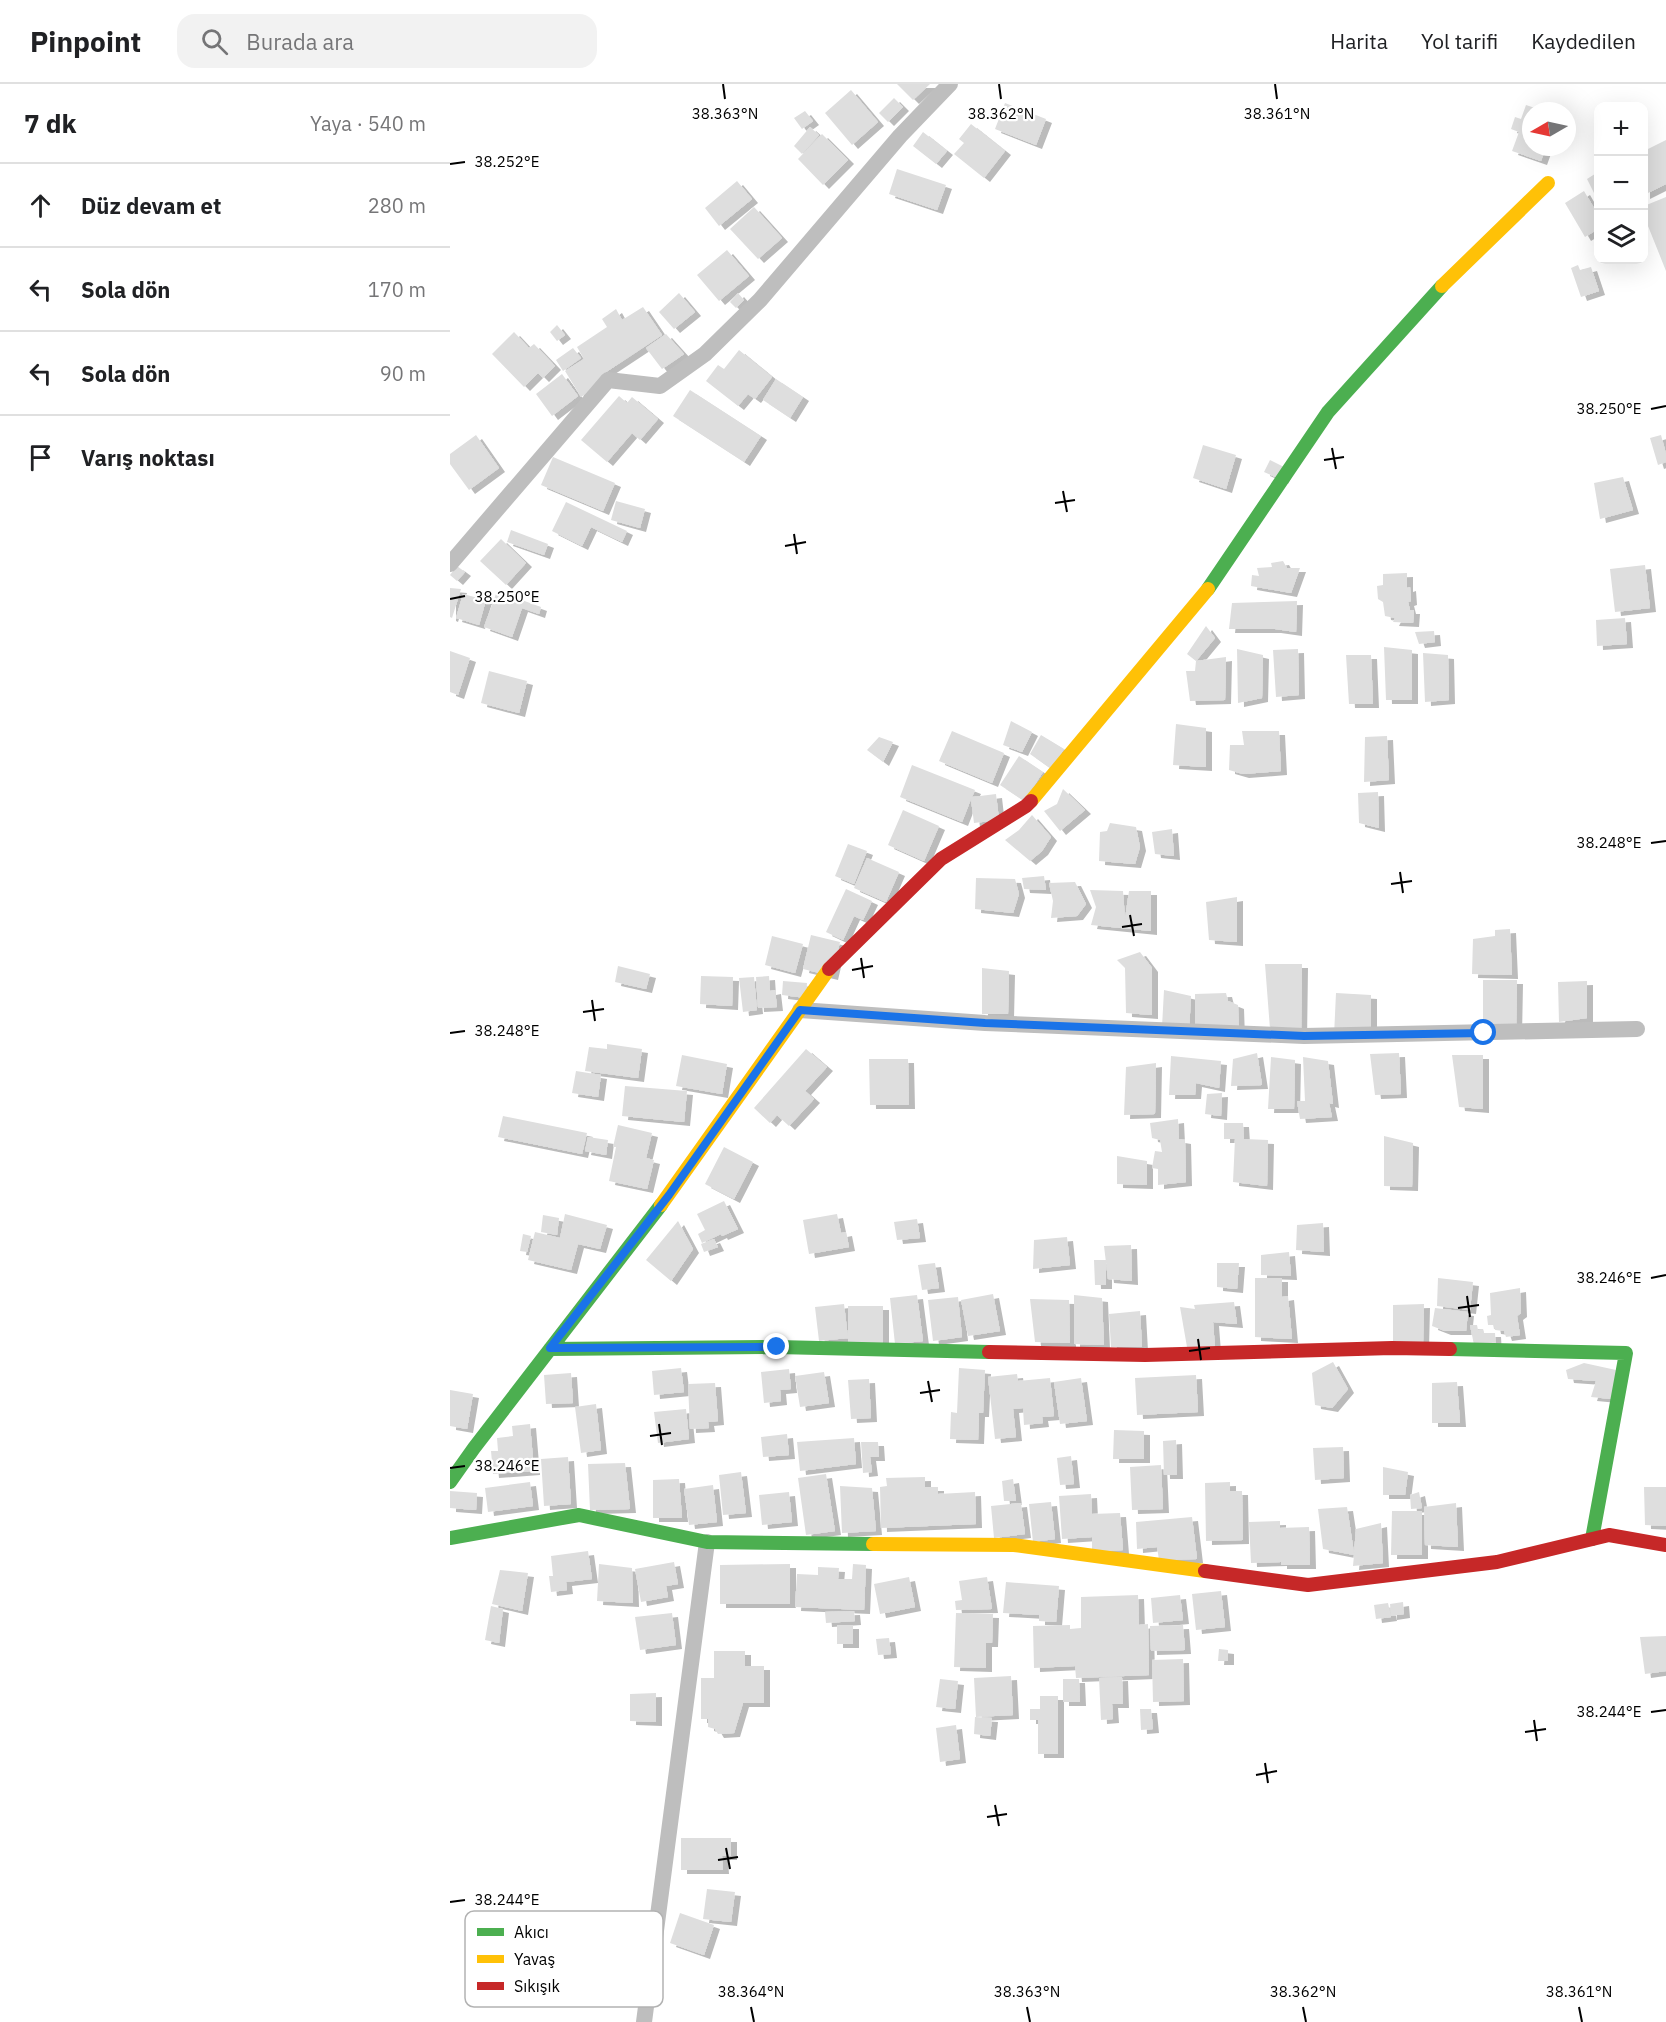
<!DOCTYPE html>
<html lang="tr">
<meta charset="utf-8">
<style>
body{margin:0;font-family:"IBM Plex Sans",sans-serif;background:#f2f2f2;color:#202124}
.controls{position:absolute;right:18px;top:18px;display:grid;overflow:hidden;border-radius:12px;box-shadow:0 6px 24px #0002}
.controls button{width:54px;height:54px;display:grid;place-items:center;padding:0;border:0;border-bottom:2px solid #e0e0e0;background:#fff;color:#202124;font:30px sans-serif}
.compass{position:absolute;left:1072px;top:18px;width:54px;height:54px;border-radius:50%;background:#fff;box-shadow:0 6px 24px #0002;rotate:261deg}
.stop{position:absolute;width:18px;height:18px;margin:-14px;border:4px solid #1a73e8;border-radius:50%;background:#fff}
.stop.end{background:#1a73e8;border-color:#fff;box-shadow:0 2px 6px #0008}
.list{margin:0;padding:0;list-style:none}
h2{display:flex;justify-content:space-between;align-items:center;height:78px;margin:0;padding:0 24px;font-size:26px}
h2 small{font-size:20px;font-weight:400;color:#757577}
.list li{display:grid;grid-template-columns:39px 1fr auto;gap:18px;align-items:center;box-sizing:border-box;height:84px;padding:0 24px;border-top:2px solid #e0e0e0}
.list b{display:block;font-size:22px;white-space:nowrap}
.list em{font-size:20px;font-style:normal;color:#757577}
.icon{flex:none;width:33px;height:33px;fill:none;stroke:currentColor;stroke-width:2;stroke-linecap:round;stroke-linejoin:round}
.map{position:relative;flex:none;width:1216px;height:1938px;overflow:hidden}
header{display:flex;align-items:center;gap:36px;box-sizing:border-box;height:84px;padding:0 30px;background:#fff;border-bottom:2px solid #e0e0e0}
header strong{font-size:28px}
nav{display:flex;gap:33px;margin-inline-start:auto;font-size:21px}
.search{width:420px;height:54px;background:#f2f2f2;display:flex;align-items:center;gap:15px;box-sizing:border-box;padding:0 21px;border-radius:18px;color:#757577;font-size:22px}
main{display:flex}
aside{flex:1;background:#fff}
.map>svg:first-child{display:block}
.building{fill:#dedede;filter:url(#shadow)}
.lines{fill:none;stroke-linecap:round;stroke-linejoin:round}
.street{stroke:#bebebe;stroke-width:16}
.fast{stroke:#4caf50;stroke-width:14}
.slow{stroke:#ffc107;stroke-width:14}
.jam{stroke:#c62828;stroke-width:14}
.route{stroke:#1a73e8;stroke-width:8}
.ticks{fill:none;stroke:#000;stroke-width:2}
.key{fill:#fff;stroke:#b2b2b2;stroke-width:1.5}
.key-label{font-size:16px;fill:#000}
.ticks-label{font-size:15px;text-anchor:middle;fill:#000;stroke:#fff;stroke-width:4.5;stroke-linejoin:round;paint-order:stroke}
</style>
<header>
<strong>Pinpoint</strong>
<div class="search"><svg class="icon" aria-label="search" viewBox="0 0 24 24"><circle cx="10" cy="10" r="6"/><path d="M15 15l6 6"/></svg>Burada ara</div>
<nav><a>Harita</a><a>Yol tarifi</a><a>Kaydedilen</a></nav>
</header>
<main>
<aside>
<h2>7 dk<small>Yaya · 540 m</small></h2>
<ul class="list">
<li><svg class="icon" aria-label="ahead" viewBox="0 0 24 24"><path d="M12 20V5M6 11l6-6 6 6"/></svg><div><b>Düz devam et</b></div><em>280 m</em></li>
<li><svg class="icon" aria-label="left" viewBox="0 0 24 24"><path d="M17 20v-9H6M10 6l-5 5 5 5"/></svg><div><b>Sola dön</b></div><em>170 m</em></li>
<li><svg class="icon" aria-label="left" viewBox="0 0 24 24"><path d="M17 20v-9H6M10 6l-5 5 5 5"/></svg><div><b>Sola dön</b></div><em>90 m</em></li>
<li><svg class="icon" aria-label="arrive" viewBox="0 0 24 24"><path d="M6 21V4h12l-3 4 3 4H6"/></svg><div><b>Varış noktası</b></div></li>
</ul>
</aside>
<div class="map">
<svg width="1216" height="1938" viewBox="0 0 1216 1938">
<defs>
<filter id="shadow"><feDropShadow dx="6" dy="4" stdDeviation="0" flood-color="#0004"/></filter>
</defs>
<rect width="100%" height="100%" fill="#fff"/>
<path class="building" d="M447,0H480L463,16Z
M401,6L428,38L402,61L375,29Z
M444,14L453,23L438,38L429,29Z
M555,19L596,35L586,61L545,45Z
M1076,21L1094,27H1081V63H1096L1091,77L1062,67L1069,48L1061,45L1065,33L1071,35Z
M355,27L363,37L352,45L344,34Z
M521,40L555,67L534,94L504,70L514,59L509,55Z
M360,43L369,51L352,70L344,62Z
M473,48L497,67L486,80L463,62Z
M372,50L398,76L373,101L348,75Z
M1216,56V100L1194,111V67Z
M447,85L496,101L487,126L439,110Z
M1148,88V117L1137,95Z
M287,97L302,115L269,142L255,124Z
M1134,107L1148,131V145L1135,153L1115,119Z
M1216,113V187L1194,132V122Z
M304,123L332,154L308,175L280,145Z
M277,166L299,192L269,217L247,191Z
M1128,181L1130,186L1141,183L1149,207L1131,213L1121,184Z
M229,209L245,228L224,245L209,228Z
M288,209L294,216L286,224L280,218Z
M193,223L212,251L150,292L154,298L131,313L115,287L134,275L127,263L157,243L152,235L166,225L172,236Z
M107,241L115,251L107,257L100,248Z
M64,248L79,264L84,260L105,282L93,294L88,289L74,303L42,270Z
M216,250L234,270L212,285L196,264Z
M123,264L131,274L113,287L106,276Z
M289,266L322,293L305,315L298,310L288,322L256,297L268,281L274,285Z
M112,290L128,312L102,332L86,310Z
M326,295L353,313L340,334L313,316Z
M240,306L311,352L294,378L223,332Z
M169,312L177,319L182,313L208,335L190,356L182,349L157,378L131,356Z
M26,351L49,384L19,406L0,380V370Z
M1211,351L1216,370V378L1208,381L1200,354Z
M753,361L786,371L776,405L743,394Z
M103,373L165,399L153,427L91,401Z
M820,376L838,385L832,396L814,388Z
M1173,393L1183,426L1150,435L1144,399Z
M166,417L195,425L190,444L161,436Z
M116,418L177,447L172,458L141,443L132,462L102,447Z
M61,446L98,460L94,471L57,458Z
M51,455L76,479L56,501L30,477Z
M833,477L837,484H850L841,509L801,502L802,491L809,492L807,484L822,483L821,479Z
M1195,481L1200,524L1165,528L1160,485Z
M7,482L15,488L7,497L0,491Z
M957,489V504L960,503L961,517L958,518L960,526H964L963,539L943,538L945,534L935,532L933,518L928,515L927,502L933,501V490Z
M0,504L11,505L2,534L0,533Z
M47,507L91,523L89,530L72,524L62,553L34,543Z
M13,510L36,516L29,541L6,534Z
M847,517L846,548L825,545H779L782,519Z
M1175,534L1177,560L1147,562L1146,536Z
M756,542L765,554L746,577L737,570Z
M984,547L985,558L969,560L965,548Z
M934,563L962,566V616H936Z
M787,565L813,571L812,614L788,619Z
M848,565L849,611L826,613L823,566Z
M0,567L20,574L8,611L0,608Z
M973,569L998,571L999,616L975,618Z
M896,571H921L923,620H899Z
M776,573L775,616L740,617L736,587H745L746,577Z
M39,587L77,597L69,629L31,619Z
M561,637L582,648L572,668L553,661Z
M726,640L756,644V683L723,681Z
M502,647L554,669L542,699L489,677Z
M792,647H829L831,687L793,690L779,686L780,661H794Z
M591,651L614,665L601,685L580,670Z
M937,652L939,696L914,698L915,653Z
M429,653L443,658L433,678L417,666Z
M569,672L593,688L574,717L550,701Z
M462,681L525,706L522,713L546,710L549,736L524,739L521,715L512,738L450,713Z
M613,705L635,726L610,747L594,727L607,720Z
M928,708L929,744L909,739L908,709Z
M453,726L489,742L474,777L438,761Z
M582,731L601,753L592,767L580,777L555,756L569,746Z
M660,739L686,743L690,763L685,780L649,777L650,748L657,747Z
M722,745L724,772L705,770L702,748Z
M398,760L417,767L404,800L385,792Z
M417,774L449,788L436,818L404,804Z
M594,792L596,806L574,805L572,794Z
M526,794L565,795L569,810L563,829L525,825Z
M625,798L636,820L627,832L601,834L603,817L599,799Z
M396,805L422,817L413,836L404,832L393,856L376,848Z
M640,806L673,807L675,835L679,807H701V847L641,841L646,823Z
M787,813V858L759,856L756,818Z
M1060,845L1062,891L1022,890L1023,855L1045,852V846Z
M361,851L390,858L382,892L353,885Z
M322,852L353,860L345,889L315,881Z
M690,868L702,884V931L676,929L675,884L667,876Z
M815,880H852L851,952L820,945Z
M168,882L200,890L196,905L165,898Z
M532,884L559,887L558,930H532Z
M251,892L283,893L282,922L250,920Z
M319,892L320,907L325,906L327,923L308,924L306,893Z
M304,893L307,926L293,928L289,894Z
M1033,896H1067L1066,948L1033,949Z
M333,897L357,899L356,914L332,911Z
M1137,897V934L1109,938L1108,898Z
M714,906L741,912L739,948L712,943Z
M776,909L778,917L788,921L789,950L745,948V910Z
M886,909L921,911V947L884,952Z
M157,960L192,965L188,994L135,987L139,963L157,965Z
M356,965L377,983L355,1007L364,1015L339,1042L327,1031L320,1039L304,1024Z
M807,969L812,1001L781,1002L783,975Z
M949,969L951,1010L925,1011L920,970Z
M232,971L277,980L272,1010L226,1002Z
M1002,971H1033V1025L1009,1023Z
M721,972L771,977L769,1004L746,999L745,1011H719Z
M821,973L845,976L844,1025H818Z
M853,973L878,977L883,1020L879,1019L882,1033L850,1035L847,1017H855Z
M419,975H458L459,1021H420Z
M706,979L705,1030L674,1031L676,983Z
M126,987L151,991L148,1013L122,1009Z
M175,1002L237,1007L234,1038L172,1032Z
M772,1009L771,1032L755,1030L757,1010Z
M53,1032L137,1049L132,1070L48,1053Z
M728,1035L729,1055L735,1056L736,1098L708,1101V1085L702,1084L705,1067L712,1068L710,1056L702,1054L700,1039Z
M774,1039H793L794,1055L818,1056L817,1102L783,1098L785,1055H774Z
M168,1041L202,1049L196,1074L204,1076L197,1105L159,1097L166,1063H163Z
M934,1052L963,1059L962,1103L934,1102Z
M138,1053L158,1056L156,1071L135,1067Z
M274,1063L303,1078L284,1115L255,1100Z
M667,1072L697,1077V1101L667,1100Z
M274,1117L288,1145L272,1152L271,1150L252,1159L248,1150L255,1146L247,1130Z
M115,1130L157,1141L150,1165L128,1160L121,1186L78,1176L85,1148L110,1154Z
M387,1130L391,1149L396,1148L399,1163L359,1170L353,1136Z
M93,1131L109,1134L107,1151L91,1148Z
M467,1135L470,1154L447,1156L444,1138Z
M228,1137L243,1165L221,1197L196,1176Z
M873,1139L874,1168L846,1166L847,1141Z
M73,1150L81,1152L77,1168L70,1167Z
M617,1153L620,1181L583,1185L584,1156Z
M264,1155L268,1163L254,1168L251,1160Z
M681,1161L682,1197L658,1195L654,1162Z
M839,1168L841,1192L811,1191V1171Z
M644,1176H656V1201H645Z
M485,1179L489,1204L472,1206L468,1181Z
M767,1179H789L787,1205L767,1203Z
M805,1194H832V1213L838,1212L842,1255L805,1253Z
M988,1194L1023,1198L1020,1226L987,1222Z
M1070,1204L1071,1229L1067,1232L1070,1251L1056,1253L1054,1247L1045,1246L1044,1241H1038L1037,1232L1041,1231L1040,1209Z
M543,1210L550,1247L518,1252L511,1216Z
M467,1211L473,1257L445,1260L440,1214Z
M624,1211L652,1214L654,1261L624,1260Z
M508,1213L512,1253L483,1257L478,1216Z
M580,1215L619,1216L620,1259L585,1258Z
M784,1218L787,1240L763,1238L765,1264L737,1263L730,1223L745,1225L744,1221Z
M394,1220L398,1254L369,1257L365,1223Z
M974,1220L973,1260L943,1257V1221Z
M398,1222H433V1259L398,1260Z
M985,1224L1018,1228L1016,1247H995L982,1242Z
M690,1227L692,1263H661L659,1230Z
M1020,1241H1027L1028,1246L1033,1245L1034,1249H1045L1046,1266H1025Z
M883,1278L898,1305L882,1324L865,1321L862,1289Z
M1134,1279L1166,1286L1162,1315L1141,1313L1146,1297L1118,1295L1116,1286Z
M231,1284L234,1308L204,1311L202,1287Z
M509,1284L535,1286L533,1329H529L528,1356L500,1355L501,1328L507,1329Z
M339,1285L341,1305L330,1306L331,1317L314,1319L311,1288Z
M374,1288L379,1319L350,1323L345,1292Z
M121,1289L123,1319L96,1320L94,1291Z
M567,1290L568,1297L600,1294L604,1332L592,1333L593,1339L574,1341L573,1324L563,1325L566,1353L545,1355L538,1293Z
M746,1291L748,1328L687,1331L685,1294Z
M631,1294L637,1337L610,1340L604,1298Z
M419,1295L421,1334L401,1335L398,1296Z
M1007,1298L1010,1339H982V1299Z
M265,1299L268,1337L258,1338L259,1344L240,1345L238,1300Z
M0,1306L23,1310L17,1345L0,1342Z
M146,1320L151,1366L131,1369L125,1323Z
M236,1325L239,1355L208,1359L204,1328Z
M80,1340L84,1387L43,1390L41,1367H48L47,1354L63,1352L62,1342Z
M664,1346L694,1347V1375H663Z
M337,1350L339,1371L313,1373L311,1353Z
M404,1354L406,1380L350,1387L347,1358Z
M726,1356L727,1391H714L713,1357Z
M411,1358H428L429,1373H420L422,1388L413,1389Z
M893,1363L894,1394L865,1396L863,1364Z
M621,1372L624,1400L610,1401L607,1374Z
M118,1373L121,1420L94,1422L91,1375Z
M175,1379L180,1425L140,1426L138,1380Z
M711,1381L713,1425L682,1426L680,1383Z
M933,1383L958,1388L955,1411H933Z
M291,1388L296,1429L273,1431L269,1391Z
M376,1390L385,1447L356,1451L348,1394Z
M475,1393V1403H488V1410L525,1408L526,1440L431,1444L430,1403L437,1402L436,1394Z
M229,1395L232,1434H203V1396Z
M563,1395L566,1417H554L552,1397Z
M80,1398L83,1422L38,1428L35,1404Z
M780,1398V1407H792L793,1456L756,1457L755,1399Z
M263,1401L267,1438L239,1441L234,1405Z
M390,1402L422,1404L426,1447L392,1449Z
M1194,1403H1216V1442L1195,1441Z
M0,1407L27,1409L26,1426L0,1424Z
M339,1408L342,1438L312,1441L309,1411Z
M969,1408L972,1424L961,1425L960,1411Z
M641,1410L642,1430L670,1429L673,1466L642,1468V1453L612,1455L609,1412Z
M601,1418L605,1455L583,1458L579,1420Z
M571,1419L575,1450L544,1454L541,1422Z
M1006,1419L1008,1463L975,1461L974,1423Z
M897,1423L904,1469L906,1445L931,1439L933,1479L903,1482L904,1471L873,1465L868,1425Z
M942,1427H972V1471H941Z
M742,1433L747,1475L709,1476L707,1463L687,1465L686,1438Z
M830,1437V1444L859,1443L860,1481H831V1478L801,1479L799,1438Z
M138,1467L142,1495L116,1498L117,1506L101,1508L99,1492H103L101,1472Z
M224,1478L228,1500L216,1502L218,1513L191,1518L185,1485Z
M149,1480L182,1484L183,1519L147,1517Z
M340,1480V1520H270V1481Z
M403,1480L416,1481L414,1526L345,1523L347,1490L368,1491V1483L389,1484L388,1495H402Z
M50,1486L78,1489L72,1527L42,1520Z
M459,1493L465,1523L430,1530L424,1500Z
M537,1493L542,1525L506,1526L505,1517L512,1516L509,1497Z
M556,1498L609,1502L606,1538L589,1537V1531L553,1529Z
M771,1507L775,1543L746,1546L742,1510Z
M688,1511L689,1541L698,1540L699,1591L626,1594L625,1582L584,1584L583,1542L620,1541V1545L631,1544V1513Z
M730,1511L733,1536L703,1539L701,1514Z
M953,1518L954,1530L941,1532L940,1520Z
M938,1519L941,1533L926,1535L924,1521Z
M41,1522L53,1525L49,1559L35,1556Z
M404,1527L405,1537L376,1539L375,1528Z
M222,1529L226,1561L190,1566L185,1533Z
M506,1529L543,1530L542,1559H536V1584L504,1583Z
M387,1541H403V1560H387Z
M733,1541L735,1566L701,1567L700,1542Z
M1216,1552V1587L1195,1590L1190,1553Z
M439,1554L441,1570L428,1571L426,1555Z
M769,1565L778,1566V1577H768Z
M264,1567H295V1582H314V1619H293L284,1649L268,1650L265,1645L258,1643V1635H251V1594H264Z
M733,1575L734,1617L703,1618L702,1576Z
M561,1592L563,1631L526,1633L524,1594Z
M672,1593L673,1620H662L663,1635L651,1636L649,1594Z
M490,1595L508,1597L505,1625L486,1623Z
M613,1595H629L630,1618H613Z
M206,1609V1638L180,1637V1610Z
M590,1612H608V1670H588V1636H580V1625H590Z
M690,1625H701L703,1645L691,1646Z
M525,1633L542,1634L540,1652L524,1650Z
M506,1641L510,1675L490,1678L486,1644Z
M231,1754H281V1772H272L273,1786H231Z
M257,1805L285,1808L281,1838L253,1835Z
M230,1829L264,1841L254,1871L220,1859Z"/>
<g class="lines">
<path class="street" d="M0,480L158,296L210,302L255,270L310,216L450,52L500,0
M350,926L535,939L854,952L1187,945
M194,1938L257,1458"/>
<path class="fast" d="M758,505L878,328L992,202
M100,1265L327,1263L539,1268
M1000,1265L1176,1269L1142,1455
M0,1398L24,1364L211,1121
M0,1454L129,1431L257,1458L423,1460"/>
<path class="slow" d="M992,202L1098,99
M581,717L758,505
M211,1121L379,885
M423,1460L564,1461L755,1487"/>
<path class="jam" d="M379,885L491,775L576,722L581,717
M539,1268L695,1271L942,1264L1000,1265
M755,1487L858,1501L1047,1478L1159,1451L1216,1461"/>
</g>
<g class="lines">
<path class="route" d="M327,1263L100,1264L219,1111L350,926L535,939L854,952L1034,949"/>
</g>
<path class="ticks" d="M273,0L275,15M549,0L551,15M825,0L827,15M0,80L15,78M1201,325L1216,322M882,364L886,385M874,376L894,373M613,407L617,428M605,419L625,416M344,450L347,470M335,462L356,458M0,515L15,512M1201,759L1216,757M950,788L953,809M941,800L962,797M680,831L684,852M672,843L692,840M411,874L414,894M402,886L423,882M142,916L145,937M133,928L154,925M0,949L15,947M1201,1194L1216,1191M1017,1212L1020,1233M1008,1224L1029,1221M748,1255L751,1276M739,1267L760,1264M478,1297L482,1318M470,1309L490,1306M209,1340L212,1361M200,1352L221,1349M0,1384L15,1382M1201,1628L1216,1626M1084,1636L1087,1657M1075,1648L1096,1645M815,1679L818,1699M806,1691L827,1687M545,1721L549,1742M537,1733L557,1730M276,1764L280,1785M268,1776L288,1773M0,1818L15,1816M301,1923L304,1938M577,1923L580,1938M853,1923L856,1938M1129,1923L1132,1938"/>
<rect x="15" y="1827" width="198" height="96" rx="9" class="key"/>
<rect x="27" y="1844" width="27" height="8" fill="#4caf50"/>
<rect x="27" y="1871" width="27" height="8" fill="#ffc107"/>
<rect x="27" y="1898" width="27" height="8" fill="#c62828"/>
<g class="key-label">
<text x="64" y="1854">Akıcı</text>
<text x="64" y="1881">Yavaş</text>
<text x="64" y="1908">Sıkışık</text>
</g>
<g class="ticks-label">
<text x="275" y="35">38.363°N</text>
<text x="551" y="35">38.362°N</text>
<text x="827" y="35">38.361°N</text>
<text x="57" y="83">38.252°E</text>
<text x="1159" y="330">38.250°E</text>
<text x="57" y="518">38.250°E</text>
<text x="1159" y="764">38.248°E</text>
<text x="57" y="952">38.248°E</text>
<text x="1159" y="1199">38.246°E</text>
<text x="57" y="1387">38.246°E</text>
<text x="1159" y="1633">38.244°E</text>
<text x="57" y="1821">38.244°E</text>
<text x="301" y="1913">38.364°N</text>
<text x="577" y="1913">38.363°N</text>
<text x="853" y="1913">38.362°N</text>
<text x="1129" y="1913">38.361°N</text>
</g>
</svg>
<div class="controls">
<button>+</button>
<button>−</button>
<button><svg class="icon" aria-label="layers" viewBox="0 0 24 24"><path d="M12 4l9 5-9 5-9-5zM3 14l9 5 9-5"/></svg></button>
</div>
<svg class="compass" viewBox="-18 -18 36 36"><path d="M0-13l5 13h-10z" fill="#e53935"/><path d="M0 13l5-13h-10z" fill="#757577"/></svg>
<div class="stop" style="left:1034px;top:949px"></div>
<div class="stop end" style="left:327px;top:1263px"></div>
</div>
</main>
